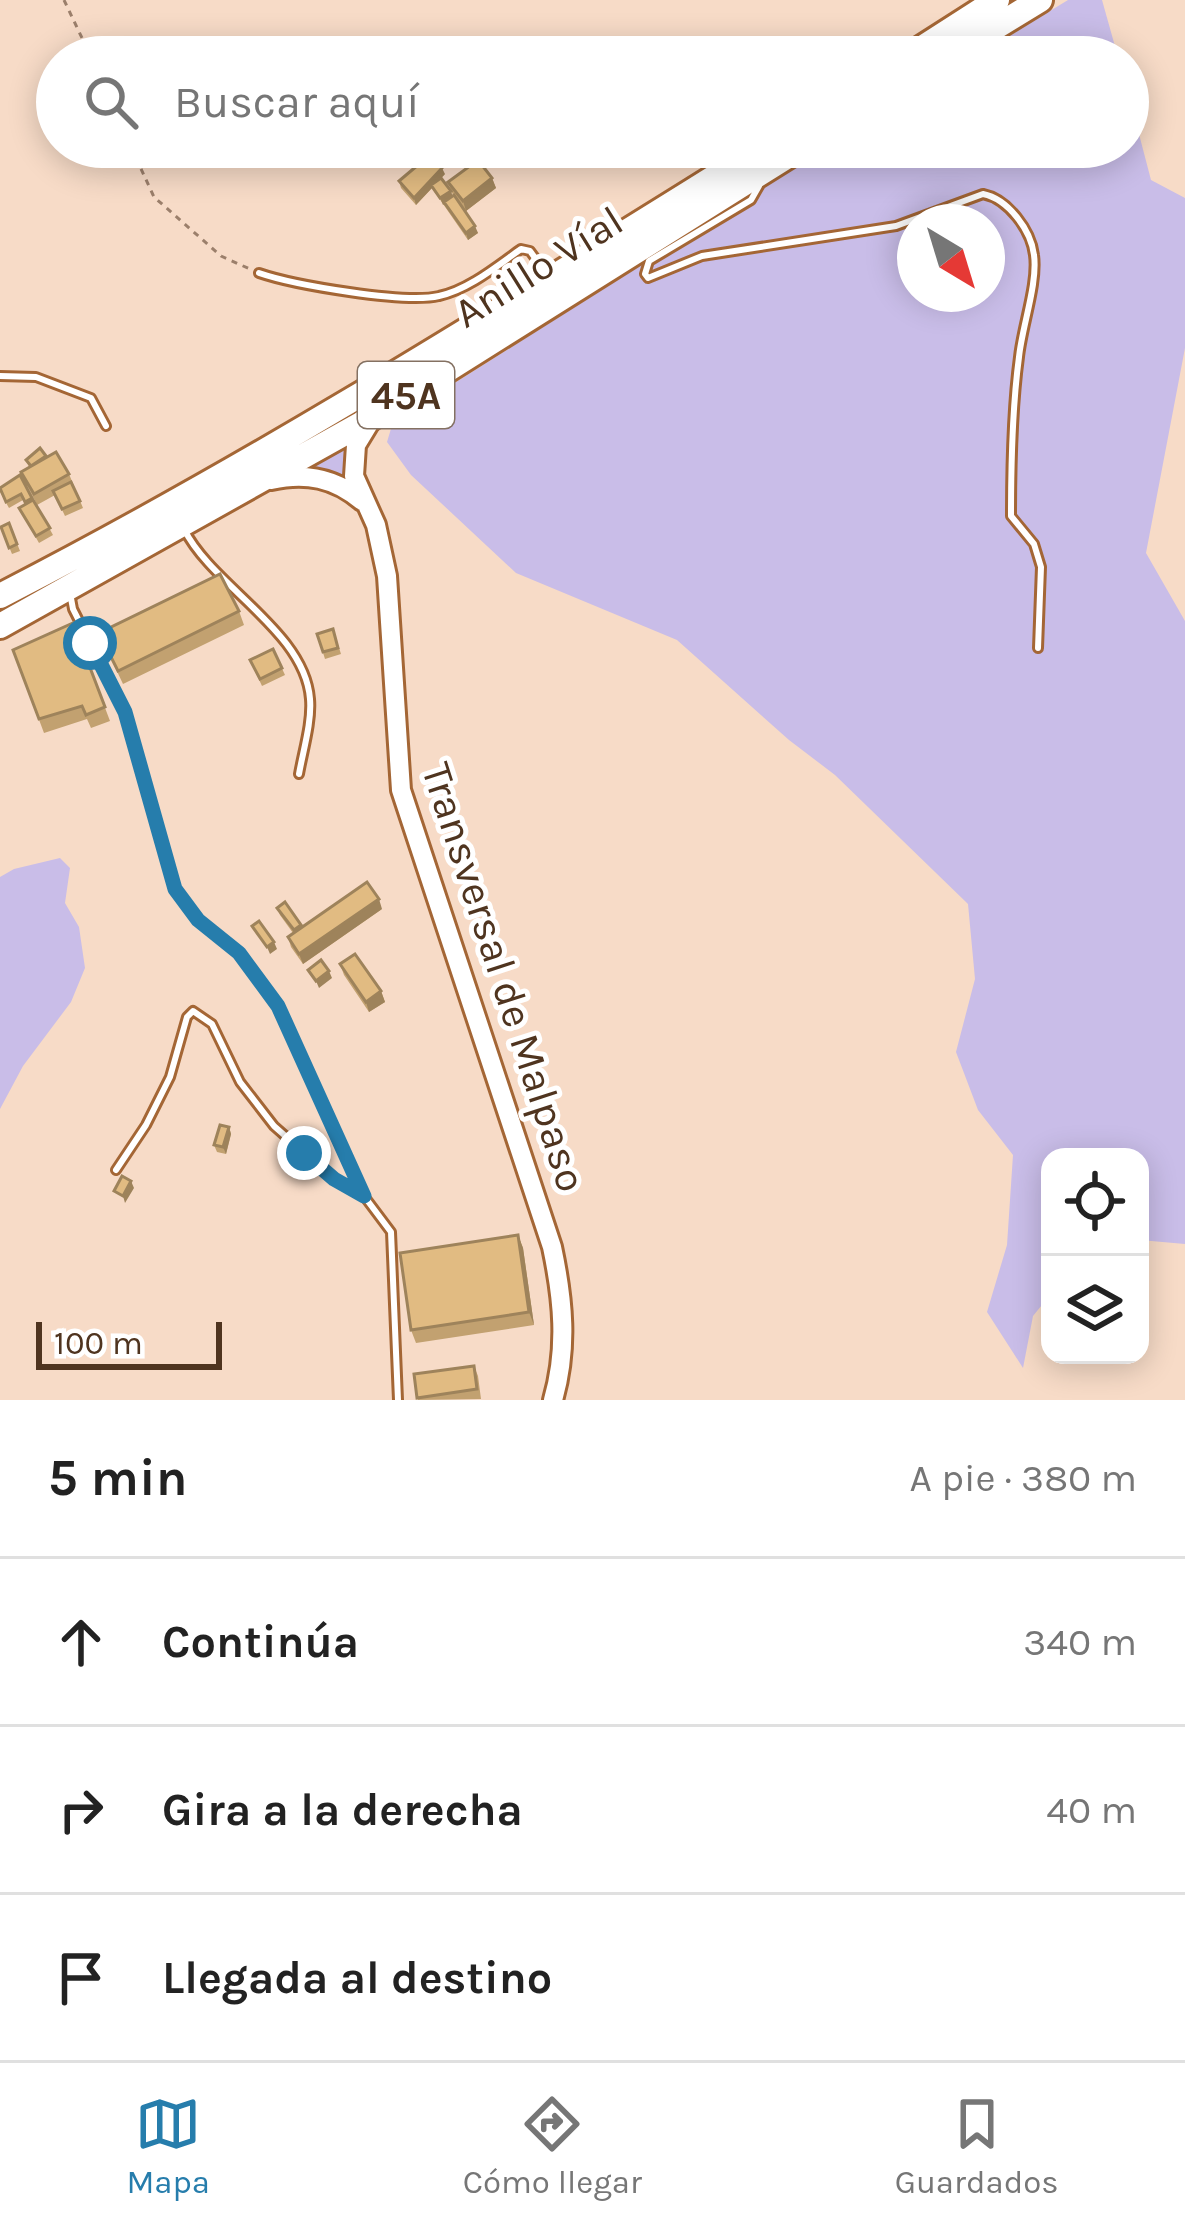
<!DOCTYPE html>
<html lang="es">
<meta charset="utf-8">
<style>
body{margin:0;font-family:Karla,sans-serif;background:#f2f2f2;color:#222}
.controls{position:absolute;right:36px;bottom:36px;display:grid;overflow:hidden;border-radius:24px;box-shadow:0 6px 30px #0003}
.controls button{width:108px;height:108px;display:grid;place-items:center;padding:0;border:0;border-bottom:3px solid #e0e0e0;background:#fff;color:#222;font:60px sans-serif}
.compass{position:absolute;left:897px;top:204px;width:108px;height:108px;border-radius:50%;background:#fff;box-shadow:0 6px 30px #0003;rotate:142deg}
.scale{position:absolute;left:36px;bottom:30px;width:186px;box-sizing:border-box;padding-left:12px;border:6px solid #4f341f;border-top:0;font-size:33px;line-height:42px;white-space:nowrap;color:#4f341f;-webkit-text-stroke:9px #fff;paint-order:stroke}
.stop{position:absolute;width:36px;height:36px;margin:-27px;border:9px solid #267dac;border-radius:50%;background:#fff}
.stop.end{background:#267dac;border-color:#fff;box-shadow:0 3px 12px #0008}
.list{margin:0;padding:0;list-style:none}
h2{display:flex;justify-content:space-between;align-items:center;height:156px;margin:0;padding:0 48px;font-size:51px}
h2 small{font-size:39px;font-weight:400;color:#767676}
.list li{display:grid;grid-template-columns:78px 1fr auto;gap:36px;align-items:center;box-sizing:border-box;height:168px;padding:0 48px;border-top:3px solid #e0e0e0}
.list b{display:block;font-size:45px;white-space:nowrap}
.list em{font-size:39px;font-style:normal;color:#767676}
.icon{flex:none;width:66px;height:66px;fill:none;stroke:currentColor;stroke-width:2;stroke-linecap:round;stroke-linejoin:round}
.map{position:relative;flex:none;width:1185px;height:1400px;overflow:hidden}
.search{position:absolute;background:#fff;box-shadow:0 6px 30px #0003;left:36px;right:36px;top:36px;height:132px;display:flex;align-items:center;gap:30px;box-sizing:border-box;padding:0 42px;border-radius:66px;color:#767676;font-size:45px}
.sheet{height:660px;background:#fff}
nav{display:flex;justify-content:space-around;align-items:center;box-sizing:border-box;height:168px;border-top:3px solid #e0e0e0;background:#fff;font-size:33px;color:#767676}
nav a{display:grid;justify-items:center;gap:6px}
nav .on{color:#267dac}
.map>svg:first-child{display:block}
.green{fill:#c9bde8;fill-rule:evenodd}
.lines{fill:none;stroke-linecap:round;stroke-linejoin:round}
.lane-casing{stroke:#a46635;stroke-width:12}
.secondary-casing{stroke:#a46635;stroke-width:24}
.highway-casing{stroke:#a46635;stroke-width:30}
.path{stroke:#9b7f6b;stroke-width:3;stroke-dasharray:6 6;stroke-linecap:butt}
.lane{stroke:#fff;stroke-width:6}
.secondary{stroke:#fff;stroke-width:18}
.highway{stroke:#fff;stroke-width:24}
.wall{fill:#c2a170}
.shaded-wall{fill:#9e835b}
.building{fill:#e1bb82;stroke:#9e835b;stroke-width:3}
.route{stroke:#267dac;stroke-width:15}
.labels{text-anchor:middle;stroke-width:10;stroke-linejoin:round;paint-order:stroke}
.shield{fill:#fff;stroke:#847162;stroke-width:3}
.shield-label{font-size:39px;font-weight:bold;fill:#4f341f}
.street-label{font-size:42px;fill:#4f341f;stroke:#fff}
</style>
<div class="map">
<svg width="1185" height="1400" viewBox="0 0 1185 1400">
<rect width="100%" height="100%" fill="#f7dbc7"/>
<path class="green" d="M1068,0H1102L1118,57H975Z
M1128,92L1151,180L1185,198V348L1146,553L1185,621V1244L1140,1240V1157H1050V1295L1033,1316L1023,1368L987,1312L1007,1245L1013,1155L978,1110L956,1052L975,979L968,904L835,775L789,740L677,640L516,573L411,475L387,442L393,422L828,147H1128ZM915,222H987V294H915Z
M356,435L349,483C327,469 311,469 286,474Z
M60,858L70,868L65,903L79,927L85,968L71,1002L23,1066L0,1109V877L14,869Z"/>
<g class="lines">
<defs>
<path id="lane" d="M759,186L751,200L649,261L645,274L648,278L702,256L896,226L983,194C1008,199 1031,230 1034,255C1038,283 1022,327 1019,357C1012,409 1011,463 1011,516L1034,544L1041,567L1038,648
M259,273C294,285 405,304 439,296C468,290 497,266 521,249L530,251L546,273
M0,376L36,377L91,398L106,426
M184,529C212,586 305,631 310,699C312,722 303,751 299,774
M70,593L73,609L125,712L175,889L198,920L239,953L278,1006L364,1196L391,1232L398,1400
M116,1170L146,1125L170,1077L187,1017L193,1011L212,1024L240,1082L274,1126L334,1179L361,1194"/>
<path id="secondary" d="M370,422L356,445L354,476L376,525L387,576L401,790L552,1247C563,1299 568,1348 553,1400
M271,480C306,472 335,478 362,501"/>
<path id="highway" d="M908,57L997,0
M947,57L1040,0
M0,596C263,461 512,303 763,147
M0,626L361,424L802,147"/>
</defs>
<use href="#lane" class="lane-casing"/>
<use href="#secondary" class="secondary-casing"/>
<use href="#highway" class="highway-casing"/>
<path class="path" d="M64,0L91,57
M131,147L154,197L221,256L252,270"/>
<use href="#lane" class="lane"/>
<use href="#secondary" class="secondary"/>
<use href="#highway" class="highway"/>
</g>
<path class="wall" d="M445,174L441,178L478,233L468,240L432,188L416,205L401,188L399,181Z
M492,178L496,188L466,211L452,193L448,182Z
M47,457L69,474L83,508L65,516L55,495L37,505L21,472L29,467L26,460Z
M20,475L53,535L39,543L19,508L26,504L23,500L9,508L0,492Z
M9,523L20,551L12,554L1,527Z
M239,611L244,625L123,684L99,633Z
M73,623L110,721L91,728L87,719L44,733L13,650Z
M333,629L341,654L325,659L317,634Z
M273,649L285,675L262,686L250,660Z
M277,908L302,927L382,909L303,964L291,947L288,937L293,933L280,915Z
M340,964L381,991L385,1002L369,1012L344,975Z
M229,1127L231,1134L226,1154L217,1152L214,1145Z
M518,1235L523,1248L534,1325L416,1343L411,1330Z
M474,1366L478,1376L481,1399L418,1400L414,1374Z"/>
<path class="shaded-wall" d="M442,168L445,174L416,205L414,198Z
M492,178L496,188L466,211L463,201Z
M451,191L453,198L443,205L440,198Z
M475,226L478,233L468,240L466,233Z
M379,899L382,909L303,964L299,954Z
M274,942L277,949L270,954L267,947Z
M329,971L332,978L319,988L316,981Z
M381,991L385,1002L369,1012L366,1002Z
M229,1127L231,1134L226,1154L223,1147Z
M131,1181L134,1188L125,1203L123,1196Z
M518,1235L523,1248L534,1325L529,1312Z"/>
<path class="building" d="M431,154L442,168L414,198L399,181Z
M478,160L492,178L463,201L448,182Z
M441,178L451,191L440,198L431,185Z
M454,195L475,226L466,233L444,202Z
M40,448L46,456L31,466L26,460Z
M56,452L69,474L34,494L21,472Z
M20,475L32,498L25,502L21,494L6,502L0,488Z
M71,482L80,501L62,509L53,491Z
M33,500L50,528L36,536L19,508Z
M9,523L17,544L9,548L1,527Z
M220,574L239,611L118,671L99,633Z
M73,623L105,707L86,715L82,706L39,719L13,650Z
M333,629L338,648L323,652L317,634Z
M273,649L282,668L260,679L250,660Z
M367,882L379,899L299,954L288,937Z
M285,902L301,925L294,930L277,908Z
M259,921L274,942L267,947L252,926Z
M355,954L381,991L366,1002L340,964Z
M321,960L329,971L316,981L308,970Z
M220,1125L229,1127L223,1147L214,1145Z
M122,1176L131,1181L123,1196L114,1191Z
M518,1235L529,1312L411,1330L400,1253Z
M474,1366L477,1389L417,1398L414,1374Z"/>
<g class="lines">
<path class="route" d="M90,643L125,712L175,889L198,920L239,953L278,1006L364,1196L334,1179L304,1153"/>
</g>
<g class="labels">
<rect class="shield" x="358" y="362" width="96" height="66" rx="9"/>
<g class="shield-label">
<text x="406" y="409">45A</text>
</g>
<g class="street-label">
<text transform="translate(538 266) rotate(-32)" y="15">Anillo Víal</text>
<text transform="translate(505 977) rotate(72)" y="15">Transversal de Malpaso</text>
</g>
</g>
</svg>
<div class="controls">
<button><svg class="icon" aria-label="locate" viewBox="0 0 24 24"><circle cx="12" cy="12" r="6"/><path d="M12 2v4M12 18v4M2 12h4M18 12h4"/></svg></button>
<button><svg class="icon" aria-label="layers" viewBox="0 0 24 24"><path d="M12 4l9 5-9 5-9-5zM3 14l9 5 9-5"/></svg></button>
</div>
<svg class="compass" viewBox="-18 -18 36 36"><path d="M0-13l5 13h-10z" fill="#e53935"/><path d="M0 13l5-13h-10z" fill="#767676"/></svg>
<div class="scale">100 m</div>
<div class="stop" style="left:90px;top:643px"></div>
<div class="stop end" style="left:304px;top:1153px"></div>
<div class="search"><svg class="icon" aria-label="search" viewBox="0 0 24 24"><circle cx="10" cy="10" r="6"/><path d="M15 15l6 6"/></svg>Buscar aquí</div>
</div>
<section class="sheet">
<h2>5 min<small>A pie · 380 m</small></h2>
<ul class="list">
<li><svg class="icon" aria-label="ahead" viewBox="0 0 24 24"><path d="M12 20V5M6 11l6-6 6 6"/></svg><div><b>Continúa</b></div><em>340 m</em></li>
<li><svg class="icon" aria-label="right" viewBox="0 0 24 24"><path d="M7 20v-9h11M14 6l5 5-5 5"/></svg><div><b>Gira a la derecha</b></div><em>40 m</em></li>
<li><svg class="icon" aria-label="arrive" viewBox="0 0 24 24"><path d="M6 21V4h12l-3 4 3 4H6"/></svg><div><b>Llegada al destino</b></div></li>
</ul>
</section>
<nav>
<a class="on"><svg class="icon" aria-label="map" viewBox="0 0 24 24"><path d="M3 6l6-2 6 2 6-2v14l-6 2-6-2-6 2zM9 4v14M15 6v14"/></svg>Mapa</a>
<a><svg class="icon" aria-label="directions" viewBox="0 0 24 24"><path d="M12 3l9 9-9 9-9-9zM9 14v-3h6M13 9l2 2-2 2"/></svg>Cómo llegar</a>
<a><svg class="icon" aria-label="saved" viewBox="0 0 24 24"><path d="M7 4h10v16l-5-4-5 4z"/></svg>Guardados</a>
</nav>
